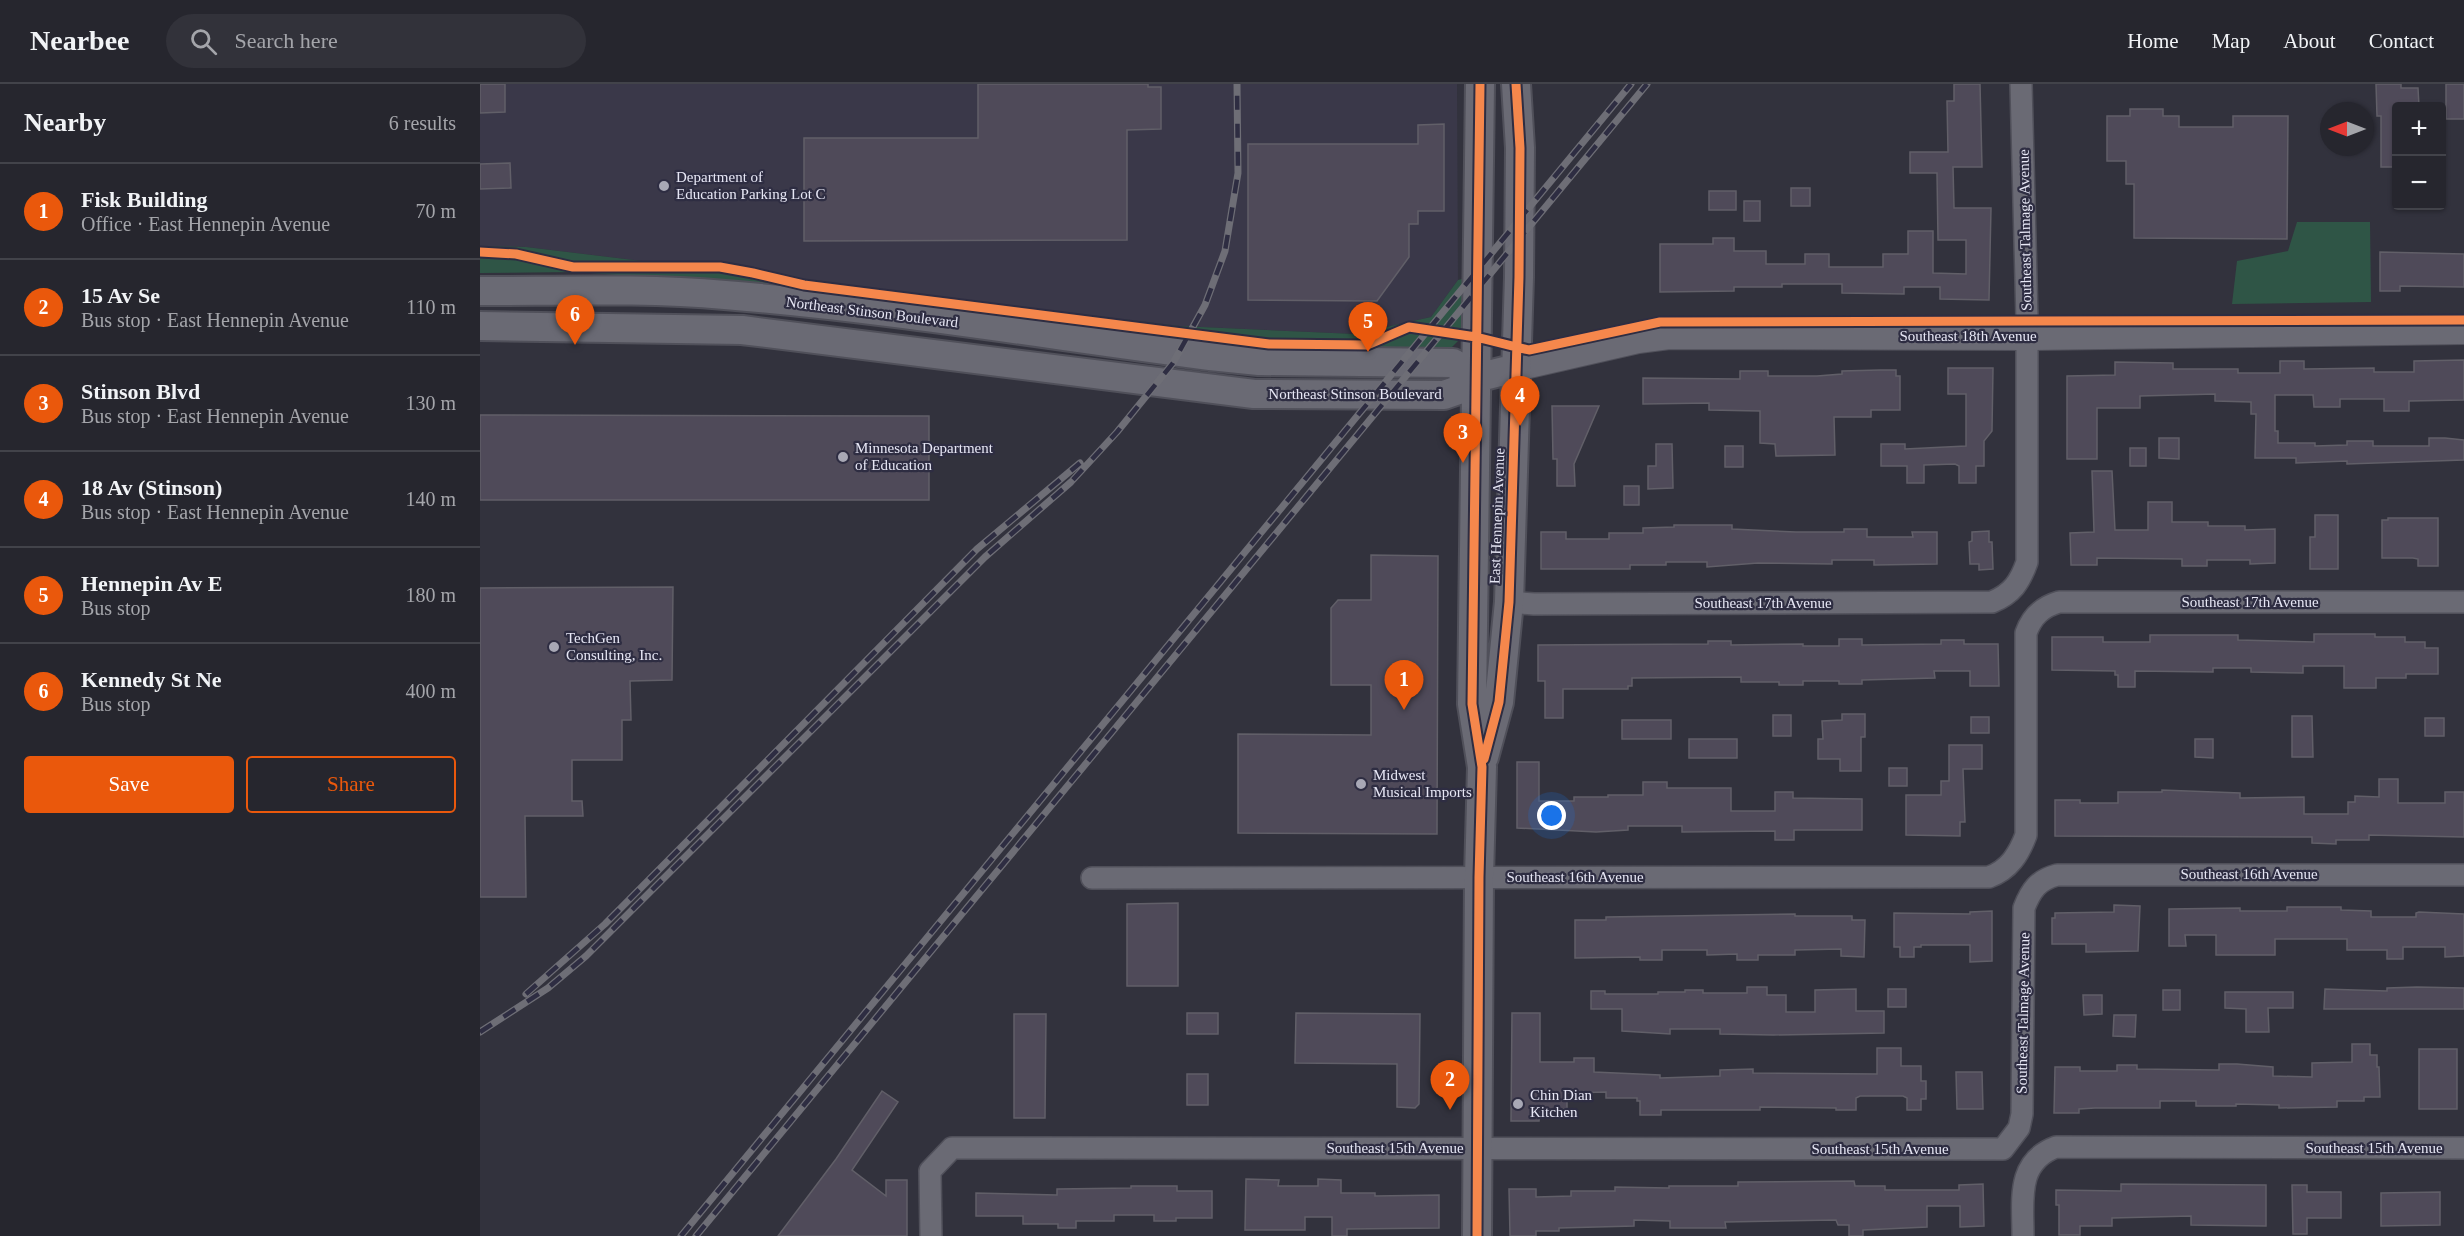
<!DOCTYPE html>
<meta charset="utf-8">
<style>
body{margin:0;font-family:"Times New Roman",serif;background:#32323a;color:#f1f3f6}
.controls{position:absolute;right:18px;top:18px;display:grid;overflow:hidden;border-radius:6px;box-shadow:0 2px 4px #0004}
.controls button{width:54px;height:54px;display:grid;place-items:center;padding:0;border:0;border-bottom:2px solid #42434a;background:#26262e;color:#f1f3f6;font:30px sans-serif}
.compass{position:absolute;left:1840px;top:18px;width:54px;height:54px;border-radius:50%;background:#26262e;box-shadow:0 2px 4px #0004;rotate:270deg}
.you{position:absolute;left:1072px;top:732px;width:21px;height:21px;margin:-15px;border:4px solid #fff;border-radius:50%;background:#1a73e8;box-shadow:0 0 0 9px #1a73e833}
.badge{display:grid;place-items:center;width:39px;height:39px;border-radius:50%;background:#ea580c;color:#fff;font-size:20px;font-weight:700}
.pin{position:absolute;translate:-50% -50px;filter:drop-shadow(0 2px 3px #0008)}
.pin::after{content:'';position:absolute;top:32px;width:21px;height:18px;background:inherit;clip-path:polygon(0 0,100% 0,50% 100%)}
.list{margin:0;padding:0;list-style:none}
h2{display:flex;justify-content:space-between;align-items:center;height:78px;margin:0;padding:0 24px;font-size:26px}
h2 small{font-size:20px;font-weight:400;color:#a4a5aa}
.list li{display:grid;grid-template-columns:39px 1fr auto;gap:18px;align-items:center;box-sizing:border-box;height:96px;padding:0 24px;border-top:2px solid #42434a}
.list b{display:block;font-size:22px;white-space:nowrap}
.list p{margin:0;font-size:20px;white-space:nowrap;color:#a4a5aa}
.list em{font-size:20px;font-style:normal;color:#a4a5aa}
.actions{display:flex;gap:12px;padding:18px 24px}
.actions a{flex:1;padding:14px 0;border:2px solid #ea580c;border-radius:6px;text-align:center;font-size:21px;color:#ea580c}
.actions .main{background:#ea580c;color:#fff}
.icon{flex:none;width:33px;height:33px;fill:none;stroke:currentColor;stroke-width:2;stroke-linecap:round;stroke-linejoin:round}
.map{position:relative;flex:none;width:1984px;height:1152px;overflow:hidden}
header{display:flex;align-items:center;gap:36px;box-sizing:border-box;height:84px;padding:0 30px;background:#26262e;border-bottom:2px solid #42434a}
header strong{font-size:28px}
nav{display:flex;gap:33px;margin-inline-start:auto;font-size:21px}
.search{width:420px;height:54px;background:#32323a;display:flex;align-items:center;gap:15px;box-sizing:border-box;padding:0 21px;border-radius:33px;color:#a4a5aa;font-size:22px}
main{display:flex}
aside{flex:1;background:#26262e}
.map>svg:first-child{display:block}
.industrial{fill:#3a3849}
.green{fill:#2f5546}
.building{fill:#4f4a59;stroke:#615f68;stroke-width:1.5}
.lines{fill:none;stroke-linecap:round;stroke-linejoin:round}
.minor-casing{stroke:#50505a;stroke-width:24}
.tertiary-casing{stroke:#50505a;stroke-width:28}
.secondary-casing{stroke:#50505a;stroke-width:32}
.minor{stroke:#6a6a74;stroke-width:21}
.tertiary{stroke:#6a6a74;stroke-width:26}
.secondary{stroke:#6a6a74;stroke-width:28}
.rail-casing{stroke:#6e6e76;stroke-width:7}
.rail{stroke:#2e2d42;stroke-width:4.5;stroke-dasharray:14;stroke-linecap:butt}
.cycleway-casing{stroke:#2e2d42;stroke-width:13}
.cycleway{stroke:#f5874c;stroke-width:9}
.poi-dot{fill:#a8a8b5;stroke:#2e2d42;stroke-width:2}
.labels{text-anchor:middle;stroke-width:4.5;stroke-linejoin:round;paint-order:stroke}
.poi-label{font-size:15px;fill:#e7e7f5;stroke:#2e2d42;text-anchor:start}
.street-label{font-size:15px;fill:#e7e7f5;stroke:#2e2d42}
</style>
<header>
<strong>Nearbee</strong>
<div class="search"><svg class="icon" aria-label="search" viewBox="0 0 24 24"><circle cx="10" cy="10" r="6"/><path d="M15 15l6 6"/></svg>Search here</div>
<nav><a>Home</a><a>Map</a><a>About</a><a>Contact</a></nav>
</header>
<main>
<aside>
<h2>Nearby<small>6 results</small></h2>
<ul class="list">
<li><span class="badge">1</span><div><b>Fisk Building</b><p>Office · East Hennepin Avenue</p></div><em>70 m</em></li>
<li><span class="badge">2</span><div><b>15 Av Se</b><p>Bus stop · East Hennepin Avenue</p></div><em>110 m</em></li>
<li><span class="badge">3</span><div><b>Stinson Blvd</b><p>Bus stop · East Hennepin Avenue</p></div><em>130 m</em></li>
<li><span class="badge">4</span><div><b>18 Av (Stinson)</b><p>Bus stop · East Hennepin Avenue</p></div><em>140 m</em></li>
<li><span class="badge">5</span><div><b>Hennepin Av E</b><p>Bus stop</p></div><em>180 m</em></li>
<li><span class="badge">6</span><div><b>Kennedy St Ne</b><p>Bus stop</p></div><em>400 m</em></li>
</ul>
<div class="actions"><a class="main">Save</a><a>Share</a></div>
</aside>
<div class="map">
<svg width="1984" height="1152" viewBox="0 0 1984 1152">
<rect width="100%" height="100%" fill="#32323d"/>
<path class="industrial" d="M0,0H977L978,196L951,233L875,250L699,242L46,163L0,162Z"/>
<path class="green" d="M1817,138H1890L1891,218L1752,220L1757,177L1808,167Z
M0,162L46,163L699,242L875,250L951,233L978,196L986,194L985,250L970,265L958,267L774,265L265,200L95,188L0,189Z"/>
<path class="building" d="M0,0H25V28L0,29Z
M498,0H668V3H681V45L647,46V156L324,157V54H498Z
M1474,0H1500L1502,83H1473L1474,124H1511L1509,216L1460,215V203H1424V210L1362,209V200H1302V203H1254V207L1180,208V160H1233V154H1254V167H1286V180H1325V170H1349V183H1403V170H1428V147H1453V189L1486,190V156H1458L1457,89H1430V68H1468L1467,17H1474Z
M1896,0H1921V4H1938L1939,22H1917V83H1901V32H1897Z
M1966,0H1984V35H1966Z
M1650,25H1683V32H1699V43H1753V32H1808L1807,155L1654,154V100H1646V77H1627V32H1650Z
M964,40V127H938V140H929V173L897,217L768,216V60H938V41Z
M30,79L31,104L0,105V80Z
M1311,104H1330V122H1311Z
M1229,107H1256V126H1229Z
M1264,117H1280V137H1264Z
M1900,168L1984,170V203L1920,202V207H1900Z
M1984,276V316L1929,317V327H1904V315H1860V323H1834L1833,311H1795V347H1798V359H1835V362L1867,361V357H1893V362H1949V354H1965L1984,356V376L1867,380V377L1816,379V374H1775L1776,330H1771V318L1735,317V310L1660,312V324H1617V375H1587V292L1635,291V278L1693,279V285H1758V289H1800V277H1824V285L1894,284V288H1934V277Z
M1468,284H1513L1512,347L1504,357V382H1496V399H1479V382L1475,380L1444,381V399H1427V382H1401V360H1425V365L1486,362V310H1468Z
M1400,286H1416V292H1420V326H1391V333H1354L1355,371L1296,372L1295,360L1280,359V327L1229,326V319L1163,320V294L1260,295V287H1288V292H1337L1362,290V287Z
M1072,322H1119L1094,380L1095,402H1077V375H1073Z
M0,331L449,332V416H0Z
M1679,354H1699V375L1679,374Z
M1176,360H1192L1193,404L1168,405V382H1176Z
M1245,362H1263V383H1245Z
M1650,364H1666V382H1650Z
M1612,387H1632L1635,446H1668V418H1692V438H1728V442H1765V446L1795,445V479L1770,480V476H1727V482H1702V475L1617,474V481H1591L1590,449L1614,448Z
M1144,402H1159V421H1144Z
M1835,431H1858V485H1830V453H1835Z
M1908,434H1958V482H1938V475L1933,474H1902V436H1908Z
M1194,441H1252V445L1316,448H1364V445H1387V453H1433L1432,448H1457V480L1394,481V476H1352V480L1278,479L1227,483V478H1186V481H1150V485H1061V448H1086V455H1129V449H1163V444L1194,443Z
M1509,447V458H1512L1513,485L1499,486V480H1490L1489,458L1492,457V448Z
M891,471L958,472L957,750L758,749V650L891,651V601H851V524L858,516H891Z
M193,503L192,596L150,597L151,636H142V676H92V717H102L103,732H45L46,813H0V504Z
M1834,550H1895V553H1925V558H1945V564H1958V590H1926V594H1896V604H1864V582H1823V589L1771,588V584H1733V588L1655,587V603H1638V591H1635V587L1572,586V553H1623V558H1670V551H1758V556L1834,558Z
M1359,555H1382V561L1461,560V556H1484V560H1518L1519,602H1490V587H1454L1455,594L1382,596V600H1359V597H1323V601H1299V598H1261V593L1152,594V602H1148V605H1083V634H1065V597H1058V561L1228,560V557H1251V561L1323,560V562H1359Z
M1362,630H1385V653H1381V687H1360V675H1338V655H1343L1342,637L1362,636Z
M1293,631H1311V652H1293Z
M1812,632H1832L1833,673H1812Z
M1491,633H1509V649H1491Z
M1945,634H1964V652H1945Z
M1142,636H1191V655H1142Z
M1209,655H1257V674H1209Z
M1715,655H1733V674L1715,673Z
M1469,661H1502V685H1483L1485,738H1480V752L1426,751V711H1461V697H1469Z
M1037,678H1059V717H1094V713H1128V711H1163V698H1187V704H1251V727H1295V708H1313V714L1382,715V746H1314V756H1295V747L1202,748V742H1148V746L1116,748L1037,744Z
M1409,684H1427V702H1409Z
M1899,695H1918V719H1965V708H1984V753L1889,751V756H1856V760L1832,759V753L1575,752V716H1600V719H1638V708H1682V706L1760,709V714L1824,713V730H1868V718H1875V712L1899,713Z
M698,819V902H647V820Z
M1634,821L1660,822L1658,867L1606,868V860H1572V834H1575V829L1634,828Z
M1807,823H1861V826L1891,827V833H1936V829L1939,828L1984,830V872L1965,873V863H1923V875H1907V866H1867V855H1795V871H1736V851H1705L1706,862H1689V825L1760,824V827H1807Z
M1512,827V877L1490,878V861H1441V863H1434V873H1420V863H1414V829L1490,830V828Z
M1315,830V832H1372V836H1385L1384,873L1361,872V865L1315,866V871H1278V876H1257V870L1227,871V866H1182V876H1160V873L1095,874V836H1126V833Z
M1267,903H1287V911H1306V928H1335V906L1376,905V927H1404V949L1293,951L1240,950V945H1190V950L1142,947V925H1111V907H1125V910H1178V908H1205V906H1223V909H1267Z
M1937,903L1984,904V925H1844L1845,905L1907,907V904Z
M1408,905H1426V923H1408Z
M1683,906H1700V926H1683Z
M1745,908H1813V924H1788L1789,948H1766V925L1745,924Z
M1603,911H1622V930L1604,931Z
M707,929H738V950H707Z
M816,929L940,930L939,1020L935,1024L917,1023V980L815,979Z
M1032,929H1060V978H1094V974H1114V988L1180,991V994L1240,992V986L1273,985V989L1397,990V964H1421V982H1441V997H1446V1015H1441V1026H1427V1014L1423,1012H1380L1376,1014V1026H1356V1024L1280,1023V1026H1181V1031H1160V1017H1157V1014H1126V1008L1087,1009V1025L1060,1026L1059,1037H1031Z
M534,930H566L565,1034H534Z
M1634,931H1656L1655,953L1633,952Z
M1872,960H1890V971H1897V983H1899L1900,1013H1884V1017H1857V1023L1799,1024V1021L1756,1020V1022H1716V1017H1680V1024H1615L1599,1025V1029H1574L1575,983H1600V987H1637V981H1657V985L1739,986V980H1757L1793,983V992L1832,993V979L1872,978Z
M1939,965H1977V1025H1939Z
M1476,988H1502L1503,1025H1477Z
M707,990H728V1021H707Z
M402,1007L418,1018L372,1086L406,1112V1096H427V1152H298L356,1075Z
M766,1095L799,1096L798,1102H838V1095L861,1096V1109H895V1112L959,1111V1144L867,1145V1152H852V1133H825V1146H765Z
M1374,1097L1375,1102H1405V1106H1479V1101L1503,1100L1504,1142L1480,1143V1122H1447V1143L1383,1146V1152H1369V1141H1358L1356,1136L1245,1138L1246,1144H1190V1137L1154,1136V1142L1079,1144V1147H1056V1152H1030L1029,1105H1056V1113L1091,1112V1107H1135V1103L1189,1104V1102H1258V1098Z
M1641,1100L1786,1101V1142L1711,1141V1132L1632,1134V1142H1600V1151H1579V1121H1576V1106L1641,1107Z
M1812,1101H1827V1108H1861V1134H1827V1150H1813Z
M651,1102H697V1107H732V1134H696V1137H674V1131H634V1137H596V1144H578V1140H543V1132H496V1109L577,1111V1105L651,1104Z
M1960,1108V1141L1901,1142V1109Z"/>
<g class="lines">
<defs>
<path id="minor" d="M1029,518L1054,520L1512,518C1532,510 1540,498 1547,478V236L1541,0
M612,794L1509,793C1529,786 1539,770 1546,751V549C1552,532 1562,523 1579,518H1984
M451,1152L450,1087L472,1064L1523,1065L1539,1044L1542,1030L1544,824C1551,806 1558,796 1577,791H1984
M1543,1152C1543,1116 1536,1078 1576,1063L1984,1064"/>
<path id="tertiary" d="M1036,284L1158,256L1189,252L1547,253L1984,247"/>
<path id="secondary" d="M0,207C81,207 164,204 245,211C407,224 568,251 730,272L779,277L973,279L996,294
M0,242L262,246L774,310L964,311L984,304L996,294L1036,284
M1004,673L1019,618L1029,518L1039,193L1040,64L1036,0
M997,1152L999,793L1002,683L992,620L1000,0"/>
</defs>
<use href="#minor" class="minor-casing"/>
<use href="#tertiary" class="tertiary-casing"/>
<use href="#secondary" class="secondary-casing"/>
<use href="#minor" class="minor"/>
<use href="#tertiary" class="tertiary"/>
<use href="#secondary" class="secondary"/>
<defs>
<path id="rail" d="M46,910L125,840L497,465L600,379
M0,948L68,904L106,872L505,473L591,398L637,348L693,279L725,221L745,167L758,89L757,0
M201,1152L1151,0
M216,1152L1167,0"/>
</defs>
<use href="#rail" class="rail-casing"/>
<use href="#rail" class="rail"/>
<defs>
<path id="cycleway" d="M0,168L36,170L93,183H240L273,189L324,201L789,260L887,261L929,243L996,253L1049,266L1180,238L1984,236
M1004,675L1019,618L1029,518L1039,193L1040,64L1036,0
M997,1152L999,793L1002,683L992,620L1000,0"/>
</defs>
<use href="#cycleway" class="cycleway-casing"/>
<use href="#cycleway" class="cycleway"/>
</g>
<g class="poi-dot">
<circle cx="184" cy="102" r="6"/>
<circle cx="363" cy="373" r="6"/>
<circle cx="74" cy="563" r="6"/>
<circle cx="881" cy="700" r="6"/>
<circle cx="1038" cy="1020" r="6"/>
</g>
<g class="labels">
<g class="poi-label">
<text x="196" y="98">Department of<tspan x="196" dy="17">Education Parking Lot C</tspan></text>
<text x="375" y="369">Minnesota Department<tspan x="375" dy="17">of Education</tspan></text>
<text x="86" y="559">TechGen<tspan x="86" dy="17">Consulting, Inc.</tspan></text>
<text x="893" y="696">Midwest<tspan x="893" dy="17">Musical Imports</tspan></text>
<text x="1050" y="1016">Chin Dian<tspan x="1050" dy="17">Kitchen</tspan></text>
</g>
<g class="street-label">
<text transform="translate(1545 146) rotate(-91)" y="5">Southeast Talmage Avenue</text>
<text transform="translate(392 228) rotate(7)" y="5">Northeast Stinson Boulevard</text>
<text x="1488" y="257">Southeast 18th Avenue</text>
<text x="875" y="315">Northeast Stinson Boulevard</text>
<text transform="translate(1017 432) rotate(-88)" y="5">East Hennepin Avenue</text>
<text x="1770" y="523">Southeast 17th Avenue</text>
<text x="1283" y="524">Southeast 17th Avenue</text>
<text x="1769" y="795">Southeast 16th Avenue</text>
<text x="1095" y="798">Southeast 16th Avenue</text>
<text transform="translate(1543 929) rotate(-89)" y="5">Southeast Talmage Avenue</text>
<text x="915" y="1069">Southeast 15th Avenue</text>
<text x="1894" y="1069">Southeast 15th Avenue</text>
<text x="1400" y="1070">Southeast 15th Avenue</text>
</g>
</g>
</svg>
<div class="controls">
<button>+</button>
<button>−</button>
</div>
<svg class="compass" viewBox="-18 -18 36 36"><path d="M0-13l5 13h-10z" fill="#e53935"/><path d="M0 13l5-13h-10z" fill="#a4a5aa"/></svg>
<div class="you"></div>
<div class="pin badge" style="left:924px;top:626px">1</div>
<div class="pin badge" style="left:970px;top:1026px">2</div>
<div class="pin badge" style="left:983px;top:379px">3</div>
<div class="pin badge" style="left:1040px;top:342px">4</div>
<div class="pin badge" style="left:888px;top:268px">5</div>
<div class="pin badge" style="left:95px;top:261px">6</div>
</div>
</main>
